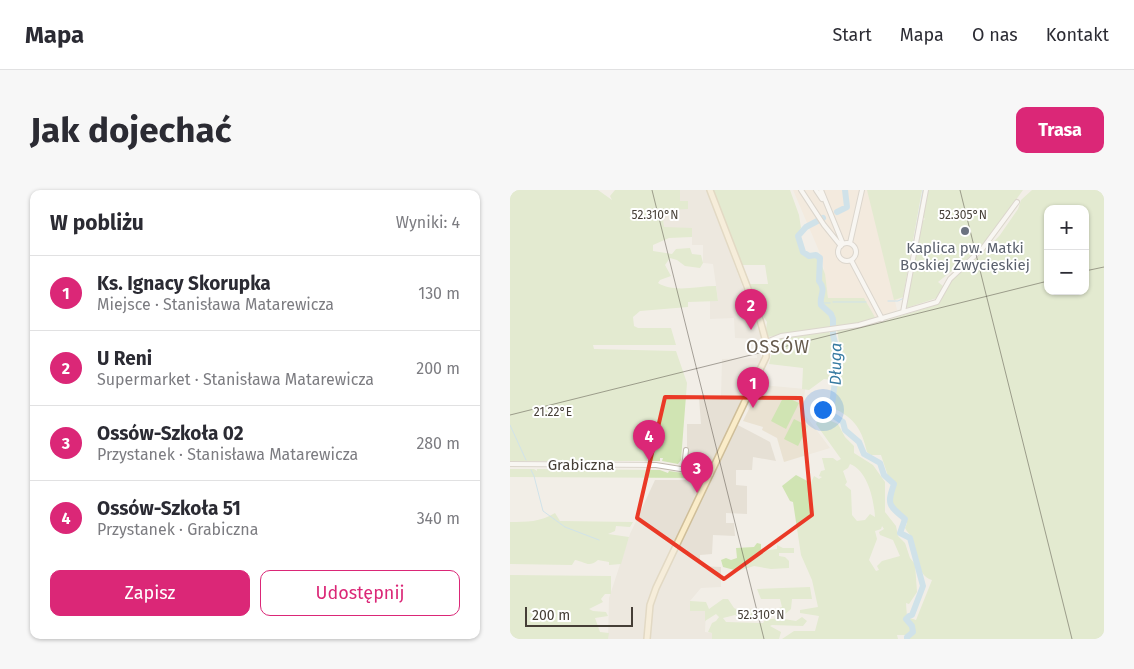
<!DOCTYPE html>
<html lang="pl">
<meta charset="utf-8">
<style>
body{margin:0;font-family:"Fira Sans",sans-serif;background:#f7f7f7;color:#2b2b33}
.controls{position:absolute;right:15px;top:15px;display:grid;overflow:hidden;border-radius:10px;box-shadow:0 1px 4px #0004}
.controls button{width:45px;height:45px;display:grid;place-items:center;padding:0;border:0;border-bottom:1px solid #e1e1e2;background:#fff;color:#2b2b33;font:25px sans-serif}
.scale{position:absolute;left:15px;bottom:12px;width:108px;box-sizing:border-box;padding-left:5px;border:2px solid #453e36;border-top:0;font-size:14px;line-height:18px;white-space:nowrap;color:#453e36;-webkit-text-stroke:4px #fff;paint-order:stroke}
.you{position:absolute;left:312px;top:219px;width:18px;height:18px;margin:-12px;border:4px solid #fff;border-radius:50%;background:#1a73e8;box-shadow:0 0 0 8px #1a73e833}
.badge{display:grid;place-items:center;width:32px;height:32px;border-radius:50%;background:#db2777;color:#fff;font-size:16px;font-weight:700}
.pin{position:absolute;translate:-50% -41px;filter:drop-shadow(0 1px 2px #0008)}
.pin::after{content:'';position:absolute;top:26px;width:18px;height:15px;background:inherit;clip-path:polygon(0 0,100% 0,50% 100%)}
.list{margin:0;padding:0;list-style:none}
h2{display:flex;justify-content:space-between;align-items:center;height:65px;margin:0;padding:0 20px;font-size:21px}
h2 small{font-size:16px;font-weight:400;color:#7c7c81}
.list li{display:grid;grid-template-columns:32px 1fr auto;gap:15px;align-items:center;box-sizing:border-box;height:75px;padding:0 20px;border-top:1px solid #e1e1e2}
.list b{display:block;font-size:19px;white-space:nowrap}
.list p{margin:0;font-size:16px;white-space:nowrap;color:#7c7c81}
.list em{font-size:16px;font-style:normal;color:#7c7c81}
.actions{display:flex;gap:10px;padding:15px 20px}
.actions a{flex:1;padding:11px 0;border:1px solid #db2777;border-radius:10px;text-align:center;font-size:18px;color:#db2777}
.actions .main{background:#db2777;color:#fff}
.map{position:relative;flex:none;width:594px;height:449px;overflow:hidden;border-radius:10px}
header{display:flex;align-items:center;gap:30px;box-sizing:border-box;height:70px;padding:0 25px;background:#fff;border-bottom:1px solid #e1e1e2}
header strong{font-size:24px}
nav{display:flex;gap:28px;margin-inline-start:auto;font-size:18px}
.intro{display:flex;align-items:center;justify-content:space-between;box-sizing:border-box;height:120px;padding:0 30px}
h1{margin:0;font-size:35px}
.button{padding:12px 22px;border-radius:10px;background:#db2777;color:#fff;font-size:18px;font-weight:700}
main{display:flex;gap:30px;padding:0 30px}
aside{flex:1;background:#fff;border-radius:10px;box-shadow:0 1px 4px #0004}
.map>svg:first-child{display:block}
.residential{fill:#e6e0d5}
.commercial{fill:#f3e4d3}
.education{fill:#eae2d2}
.green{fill:#d0e4b3;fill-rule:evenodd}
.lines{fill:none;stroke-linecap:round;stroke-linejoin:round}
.stream{stroke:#a7d3eb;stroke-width:1}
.river{stroke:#a7d3eb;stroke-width:6}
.street-casing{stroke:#c0b8ad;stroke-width:6}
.secondary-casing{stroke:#cfbe99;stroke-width:8}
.street{stroke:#fff;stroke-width:4}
.secondary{stroke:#faecc9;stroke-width:5}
.marked{fill:none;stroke:#ea3926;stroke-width:4;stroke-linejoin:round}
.ticks{fill:none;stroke:#453e36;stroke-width:1;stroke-opacity:0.45}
.worship-dot{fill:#6b7280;stroke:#fff;stroke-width:2}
.labels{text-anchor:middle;stroke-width:4;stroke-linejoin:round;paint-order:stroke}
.worship-label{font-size:15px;fill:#5b616d;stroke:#fff}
.street-label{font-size:15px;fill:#453e36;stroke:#fff}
.water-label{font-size:16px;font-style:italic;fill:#367aa1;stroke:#fff}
.quarter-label{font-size:18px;letter-spacing:1px;fill:#675c4e;stroke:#fff}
.ticks-label{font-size:12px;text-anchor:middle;fill:#453e36;stroke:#fff;stroke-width:4;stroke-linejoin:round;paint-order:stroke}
</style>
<header>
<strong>Mapa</strong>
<nav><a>Start</a><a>Mapa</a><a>O nas</a><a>Kontakt</a></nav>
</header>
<div class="intro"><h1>Jak dojechać</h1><a class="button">Trasa</a></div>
<main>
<aside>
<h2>W pobliżu<small>Wyniki: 4</small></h2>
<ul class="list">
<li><span class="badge">1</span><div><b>Ks. Ignacy Skorupka</b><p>Miejsce · Stanisława Matarewicza</p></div><em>130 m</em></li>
<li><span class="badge">2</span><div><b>U Reni</b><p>Supermarket · Stanisława Matarewicza</p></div><em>200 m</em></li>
<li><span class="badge">3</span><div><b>Ossów-Szkoła 02</b><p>Przystanek · Stanisława Matarewicza</p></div><em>280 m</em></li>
<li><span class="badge">4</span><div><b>Ossów-Szkoła 51</b><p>Przystanek · Grabiczna</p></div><em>340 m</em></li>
</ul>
<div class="actions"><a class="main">Zapisz</a><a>Udostępnij</a></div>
</aside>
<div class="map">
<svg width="594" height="449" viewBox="0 0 594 449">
<rect width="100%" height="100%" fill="#f2eee7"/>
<path class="residential" d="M170,0H197L251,147V170L222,232L260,252L266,271L243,267L242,280H226V295L237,296V324L216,323V333H224L225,346L203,345L202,364L190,365V376L211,377V397L191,398L180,411L196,421L195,442L202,443V449H98L99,408L120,344L145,290H177V234H191L189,208L211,206L212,169L247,168L246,149L225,148L224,128L200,129V111L208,110L203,74L193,73V55H182V38H154L152,20L170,11Z"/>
<path class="commercial" d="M283,0H412L403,23L393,107L385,111L387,120L366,129L354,108H318L312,68Z"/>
<path class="education" d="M251,195L295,199L293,222L320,258L274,272L267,248L252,240L253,237L233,231Z"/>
<path class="green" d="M0,0H88L102,10L100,6L105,0H170V11H178V19L152,20L154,37L182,38V47L159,48L143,55V61L162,64L166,59L180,58L182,64L191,65L193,73L190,78L175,76L167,70L160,68L155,75L161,86L150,90L148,93C164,103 187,96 206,96L208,111L178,112V117L130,121L123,127L124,136L128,138H161L166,155H83L84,159L166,161L177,193L171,270L168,274L152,271L153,268H150V271H0Z
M202,0H280L289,25L291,38L286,46L289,58L294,66H304L308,70L307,90L312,101L309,114L320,126L321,138L257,147L256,140L257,132L249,120L247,102L241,99L239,94H258L255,75H231Z
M357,0H412L393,107L384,110Z
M418,0H513L474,54L469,55V59L428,92L433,96L427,108L396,118L411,32L415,29L413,27Z
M522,0H594V449H400L397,445H387L388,449H272L284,441H305L309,426L290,423V420L308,417L302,390L291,365L283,312L280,311L272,296L286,285L301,293L304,286L309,289L312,287L309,286L311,281L315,280L312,268H323L327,271L331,269L306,234L311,223L317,221L321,231L328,234L335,247L344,256V263L363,275L375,292V322L386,336L388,346L395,353L400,368L405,374L407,402L399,414L396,413L397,427L406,430L422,390C406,386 408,362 402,348C400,344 397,342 395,338L397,333L381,312L385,292L378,286L371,265H361L357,262C352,240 345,228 323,218L331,163L327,140L365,134L429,114L441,90L474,62L490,45L508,19L511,10ZM538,19H575V101H538ZM340,274C358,281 364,310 365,327L360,324L355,330L347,331L342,325L341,300L335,295L337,292L333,281L338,278ZM372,336L374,339L369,342L370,345L383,350L390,366L372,371L367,376L369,380L366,381L359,370L367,349L365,341L371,339Z
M312,76L315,84L318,108H354L366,129L326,138L323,123L312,113L315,99L310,89Z
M319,141L327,166L323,190L314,189L299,200L292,199L293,178L259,174L265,150Z
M274,206L289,213L276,239L261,231Z
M284,229L298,236L288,256L274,249Z
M0,279H24L27,281V279L150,280L158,283L159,281L194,286L193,288L0,287Z
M45,323L50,331L123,332L120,337L106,336L105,341L98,344L119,347L111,374L99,375V372L88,370C78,378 76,372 65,370L62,375L0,374V332C17,332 30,332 45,323Z
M247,353L251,354V361L267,359V355L273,358H284V363H269V366L275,367L279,371V378L261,379L244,376L228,381L213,377L211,370L216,368L221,370L227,368L226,358L244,357Z
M0,385L101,386V404H95L91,409L93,412L79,419L83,421L96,422L98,426L85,428L90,442L99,443L98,449H0Z
M300,397L302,409H282L281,419L273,426C257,421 236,431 225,425L213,428L216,432L253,433L255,430L268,428L286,431L292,427L297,431L293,436L262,435L260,436L271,442L269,449H202V443L198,442L202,433L206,431L209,427L206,424L195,431V421H180V411L196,412L199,419L213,409H218L224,418L228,420L266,419L272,417L270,409H251L247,399Z"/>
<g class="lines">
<path class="stream" d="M378,111H388L394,108L413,0
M323,112H356
M311,113H320
M0,235L16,270
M21,280L24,286L33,321L55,337L89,350"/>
<path class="river" d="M327,22L337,17L335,0
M313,28L296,37L288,46L293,62L299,66L306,65L310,68L309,91C317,101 309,105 311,115L321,124L323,129V145L328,165L321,224L333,232L335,240L349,252L354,264L370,273L374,285L384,294C377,314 378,315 395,329L390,343L400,348L413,396L402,425L399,426L396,429L402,436L403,442L397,447V449"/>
<defs>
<path id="street" d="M291,0L314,35L331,56
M306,0L312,9
M311,0L333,54
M328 62a9 9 0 1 1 18 0a9 9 0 1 1-18 0Z
M340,53L352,0
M341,70L372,129
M393,122L416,0
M256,152L271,146L349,135L427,112L440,89L473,58L507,12
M0,274L146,275L201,284
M174,278L176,260"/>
<path id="secondary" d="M137,449L140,415L146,398L256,167V152L250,130L200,0"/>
</defs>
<use href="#street" class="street-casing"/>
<use href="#secondary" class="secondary-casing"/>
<use href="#street" class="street"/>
<use href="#secondary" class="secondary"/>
</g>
<path d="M0 0H594V449H0ZM155,207L291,208L302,325L214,389L127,328Z" fill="#f2eee7" fill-opacity=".55" fill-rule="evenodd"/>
<path class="marked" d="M155,207L291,208L302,325L214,389L127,328Z"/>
<path class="ticks" d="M142,0L254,449M450,0L562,449M575,81L594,77M0,225L538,91"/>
<circle class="worship-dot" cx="455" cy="41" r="5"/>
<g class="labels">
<g class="worship-label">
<text x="455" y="63">Kaplica pw. Matki<tspan x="455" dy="17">Boskiej Zwycięskiej</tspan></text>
</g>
<g class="street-label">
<text x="71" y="280">Grabiczna</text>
</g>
<g class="water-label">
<text transform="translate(325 174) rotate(-89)" y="6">Długa</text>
</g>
<g class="quarter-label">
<text x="268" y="163">OSSÓW</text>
</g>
</g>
<g class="ticks-label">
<text x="145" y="29">52.310°N</text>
<text x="453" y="29">52.305°N</text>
<text x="43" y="226">21.22°E</text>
<text x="251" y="429">52.310°N</text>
</g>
</svg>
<div class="controls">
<button>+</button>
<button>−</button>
</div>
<div class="scale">200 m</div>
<div class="you"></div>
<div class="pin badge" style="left:243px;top:218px">1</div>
<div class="pin badge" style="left:241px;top:140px">2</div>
<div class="pin badge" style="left:187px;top:303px">3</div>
<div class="pin badge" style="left:139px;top:271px">4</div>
</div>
</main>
